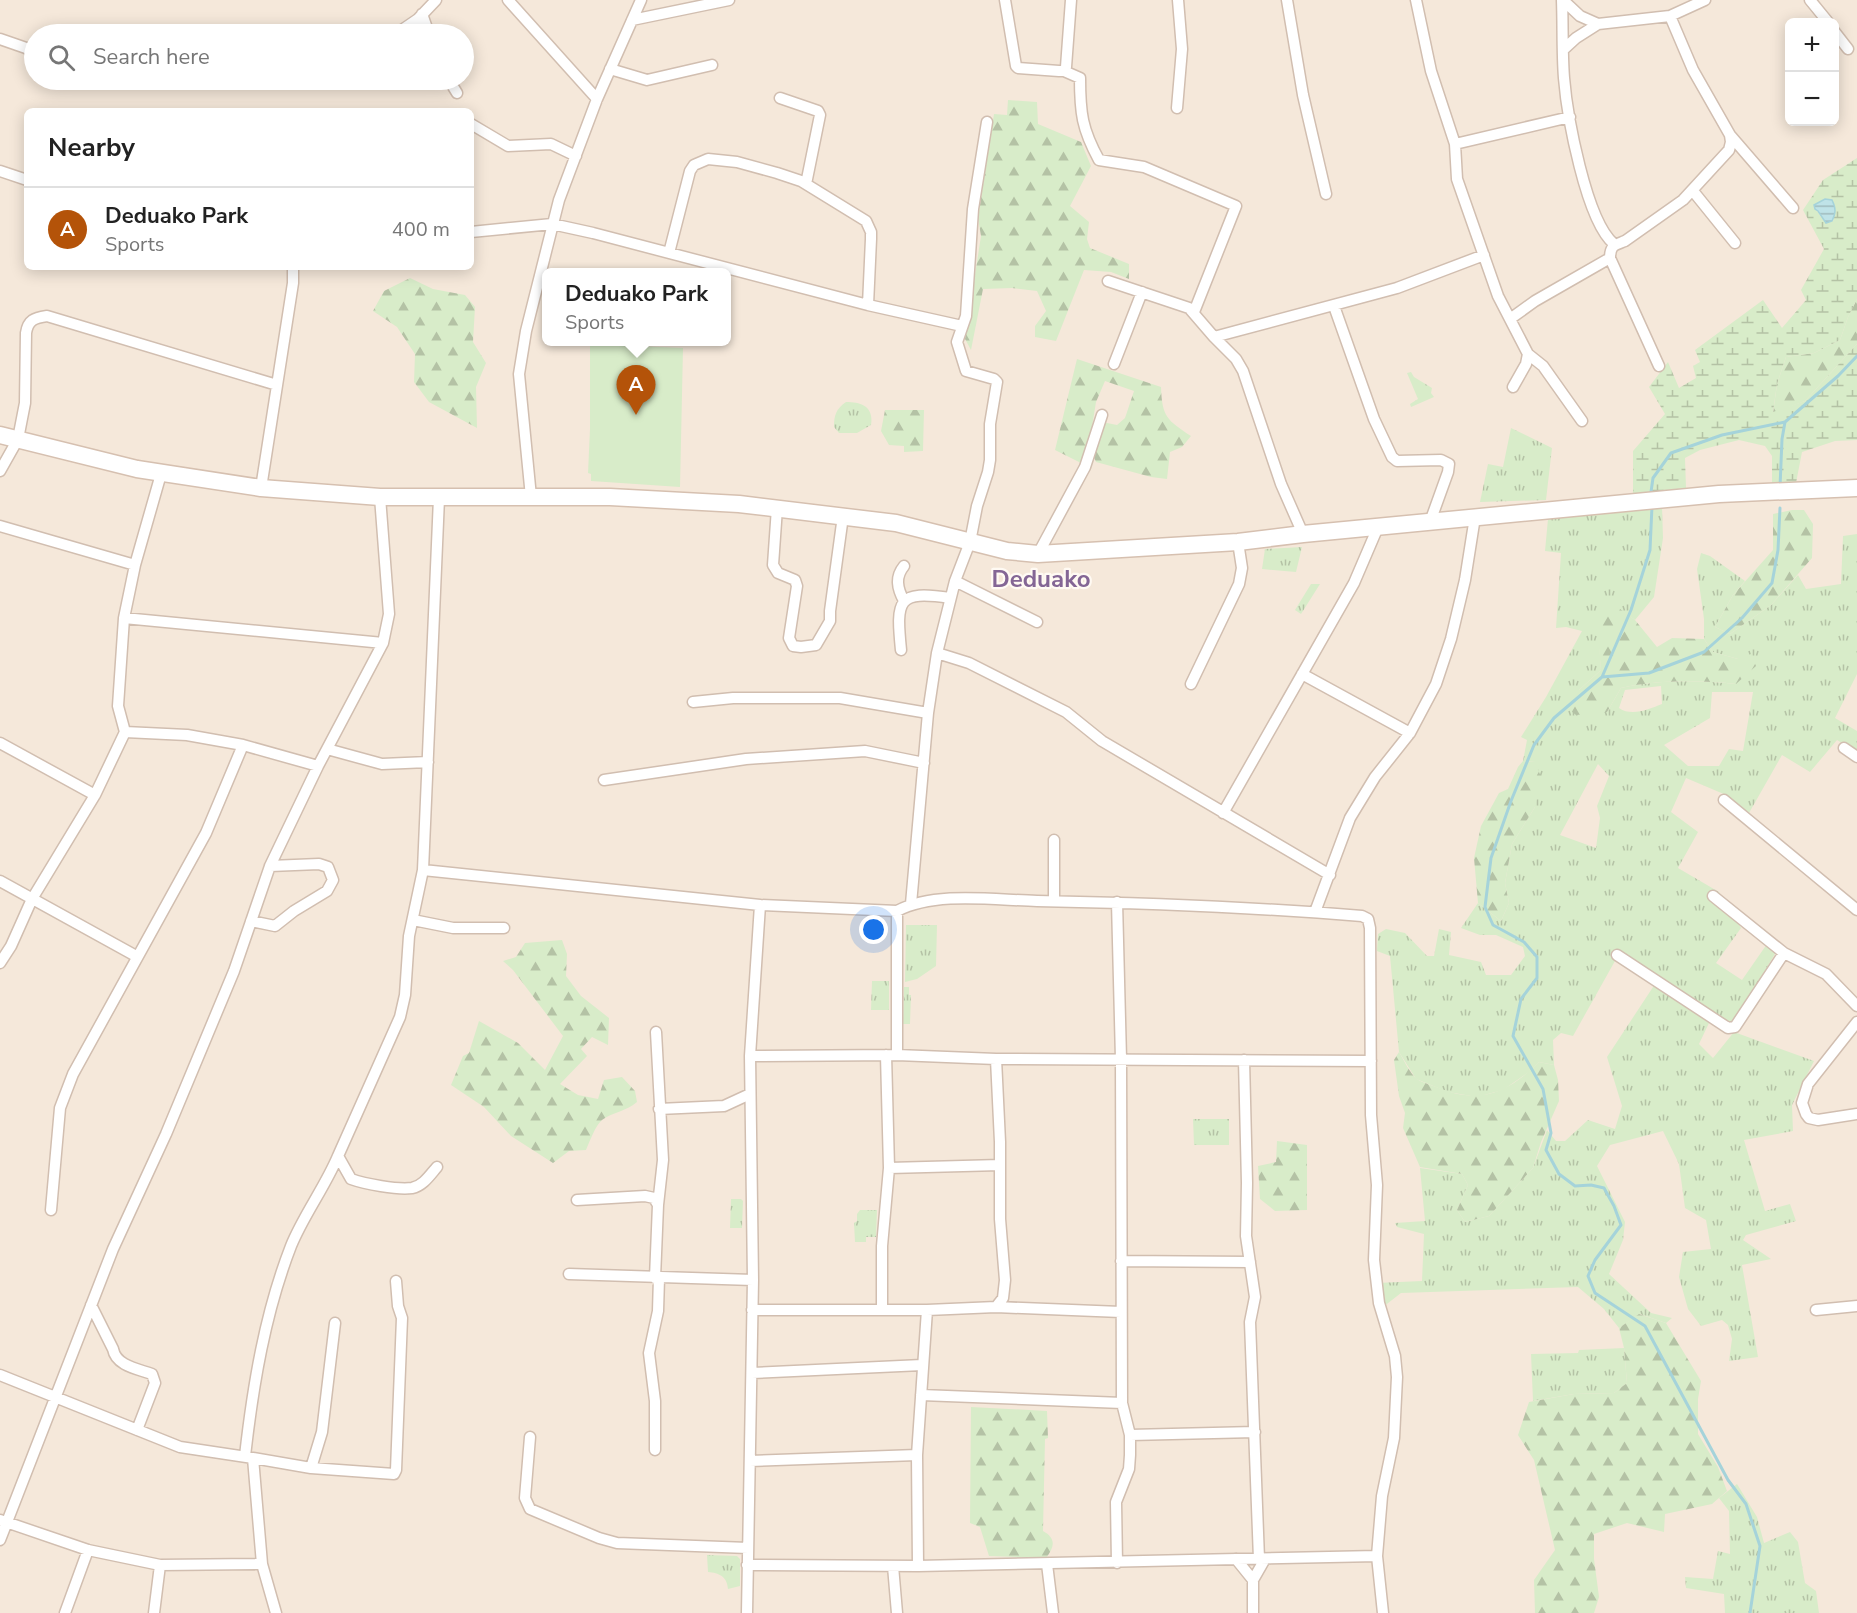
<!DOCTYPE html>
<meta charset="utf-8">
<style>
body{margin:0;font-family:"Nunito Sans",sans-serif;background:#f6f6f6;color:#222}
.controls{position:absolute;right:18px;top:18px;display:grid;overflow:hidden;border-radius:9px;box-shadow:0 3px 15px #0003}
.controls button{width:54px;height:54px;display:grid;place-items:center;padding:0;border:0;border-bottom:2px solid #e0e0e0;background:#fff;color:#222;font:30px sans-serif}
.you{position:absolute;left:874px;top:930px;width:21px;height:21px;margin:-15px;border:4px solid #fff;border-radius:50%;background:#1a73e8;box-shadow:0 0 0 9px #1a73e833}
.badge{display:grid;place-items:center;width:39px;height:39px;border-radius:50%;background:#b45309;color:#fff;font-size:20px;font-weight:700}
.pin{position:absolute;translate:-50% -50px;filter:drop-shadow(0 2px 3px #0008)}
.pin::after{content:'';position:absolute;top:32px;width:21px;height:18px;background:inherit;clip-path:polygon(0 0,100% 0,50% 100%)}
.popup{position:absolute;left:542px;top:268px;width:189px;height:78px;box-sizing:border-box;display:grid;place-content:center;border-radius:9px;background:#fff;filter:drop-shadow(0 2px 4px #0005);font-size:20px;white-space:nowrap;color:#767676}
.popup b{font-size:22px;color:#222}
.popup::after{content:'';position:absolute;left:50%;top:100%;margin-left:-12px;border:12px solid transparent;border-top-color:#fff}
.list{margin:0;padding:0;list-style:none}
h2{display:flex;justify-content:space-between;align-items:center;height:78px;margin:0;padding:0 24px;font-size:26px}
h2 small{font-size:20px;font-weight:400;color:#767676}
.list li{display:grid;grid-template-columns:39px 1fr auto;gap:18px;align-items:center;box-sizing:border-box;height:84px;padding:0 24px;border-top:2px solid #e0e0e0}
.list b{display:block;font-size:22px;white-space:nowrap}
.list p{margin:0;font-size:20px;white-space:nowrap;color:#767676}
.list em{font-size:20px;font-style:normal;color:#767676}
.icon{flex:none;width:33px;height:33px;fill:none;stroke:currentColor;stroke-width:2;stroke-linecap:round;stroke-linejoin:round}
.map{position:relative;flex:none;width:1857px;height:1613px;overflow:hidden}
.search{position:absolute;background:#fff;box-shadow:0 3px 15px #0003;left:24px;top:24px;width:450px;height:66px;display:flex;align-items:center;gap:15px;box-sizing:border-box;padding:0 21px;border-radius:33px;color:#767676;font-size:22px}
.panel{position:absolute;background:#fff;box-shadow:0 3px 15px #0003;left:24px;top:108px;width:450px;height:162px;border-radius:9px}
.map>svg:first-child{display:block}
.residential{fill:#f5e8da;fill-rule:evenodd}
.grass{fill:url(#grass-tufts);fill-rule:evenodd}
.forest{fill:url(#forest-firs)}
.wetland{fill:url(#wetland-marsh);fill-rule:evenodd}
.park{fill:#d8ecc9}
.water{fill:url(#water-rules);stroke:#a5d3da;stroke-width:1.5}
.lines{fill:none;stroke-linecap:round;stroke-linejoin:round}
.stream{stroke:#a5d3da;stroke-width:3}
.street-casing{stroke:#d1beb0;stroke-width:13}
.secondary-casing{stroke:#d6c0b0;stroke-width:19}
.street{stroke:#fff;stroke-width:10}
.secondary{stroke:#fff;stroke-width:16}
.labels{text-anchor:middle;stroke-width:4.5;stroke-linejoin:round;paint-order:stroke}
.district-label{font-size:24px;font-weight:bold;fill:#846695;stroke:#fffaf3}
</style>
<div class="map">
<svg width="1857" height="1613" viewBox="0 0 1857 1613">
<defs>
<pattern id="grass-tufts" width="24" height="20" patternUnits="userSpaceOnUse" patternTransform="scale(1.5)"><rect width="24" height="20" fill="#d8ecc9"/><path d="M3 7l-1-3M5 7V3M7 7l1-3M15 17l-1-3M17 17v-4M19 17l1-3" fill="none" stroke="#b4c2a5"/></pattern>
<pattern id="forest-firs" width="22" height="20" patternUnits="userSpaceOnUse" patternTransform="scale(1.5)"><rect width="22" height="20" fill="#d8ecc9"/><path d="M5 1l3.5 6h-7zM16 11l3.5 6h-7z" fill="#b4c2a5"/></pattern>
<pattern id="wetland-marsh" width="20" height="14" patternUnits="userSpaceOnUse" patternTransform="scale(1.5)"><rect width="20" height="14" fill="#d8ecc9"/><path d="M1 5h8M5 5V1M11 12h8M15 12V8" fill="none" stroke="#b4c2a5"/></pattern>
<pattern id="water-rules" width="6" height="5" patternUnits="userSpaceOnUse" patternTransform="scale(1.5)"><rect width="6" height="5" fill="#bfe3e8"/><path d="M0 2.5h6" fill="none" stroke="#a0bbbe"/></pattern>
</defs>
<rect width="100%" height="100%" fill="#fdf6ec"/>
<path class="residential" d="M0,0H1857V1613H0ZM1790,22H1834V122H1790ZM34,34H464V80H34ZM27,111H471V267H27ZM546,272H726V342H546Z"/>
<path class="grass" d="M1411,372L1414,377L1432,388L1431,393L1434,397L1411,407L1410,404L1418,399L1407,373Z
M846,402C862,402 874,407 871,425L857,433H839L834,427C834,415 836,409 846,402Z
M1511,428L1552,448L1546,500L1480,502L1488,464L1503,467Z
M1662,506L1663,538L1654,597L1635,620L1616,607L1598,626L1601,670L1579,690L1607,712L1621,688C1658,680 1697,680 1736,684L1738,659L1713,652L1704,639V619L1697,569L1701,553L1710,556L1745,581L1733,595L1715,627L1730,634L1771,605L1798,575L1806,589L1841,584L1843,536L1857,534V674L1835,718L1857,731V752L1837,740L1810,772L1782,755L1749,813L1726,795L1686,778L1671,812L1698,832L1678,868L1719,892L1741,928L1716,963L1742,980L1767,944L1776,952L1734,1023L1727,1025L1620,952L1573,1036L1561,1033L1553,1040L1554,1065L1539,1062L1529,1072L1503,1090L1477,1097L1448,1092L1416,1079L1399,1052L1390,956L1377,951L1378,934L1386,929L1405,933L1427,956H1434L1439,929L1451,932L1449,955L1481,962L1486,975H1511L1525,956L1523,947L1496,935H1480L1461,928L1478,903L1501,921L1509,903L1505,883L1512,844L1535,807V762L1523,761L1527,740L1521,737L1546,697L1582,631L1566,627L1556,628L1561,553L1545,551L1548,519ZM1661,686L1662,704C1649,709 1632,717 1619,708L1625,690ZM1712,692H1753L1743,751L1729,749L1719,766H1688L1664,745L1710,718ZM1598,764L1609,776L1597,806L1600,818L1596,848L1560,835Z
M1302,547L1296,572L1262,569L1265,549Z
M1311,584H1320L1301,614L1295,610Z
M906,925H937L936,966L917,979L905,982Z
M872,981H889V1010H871Z
M1655,984L1709,1023L1699,1044L1713,1058L1734,1032L1814,1061L1792,1105L1793,1131L1744,1140L1765,1211L1790,1204L1796,1221L1746,1235L1743,1240L1771,1259L1742,1265L1758,1357L1729,1361L1732,1339L1728,1325L1722,1320L1701,1326L1688,1309L1679,1277L1683,1252L1711,1249L1706,1220L1685,1208L1679,1164L1663,1131L1610,1145L1597,1166L1625,1222L1623,1240L1609,1274L1651,1313L1672,1318L1666,1323L1640,1314L1619,1328L1604,1309L1578,1287L1401,1293L1383,1307L1377,1283L1422,1281L1424,1234L1397,1227L1395,1223L1425,1221L1420,1168L1462,1174L1468,1185L1457,1210L1465,1222L1489,1216L1533,1168L1547,1130L1556,1141H1565L1588,1120L1615,1129L1622,1106L1607,1057Z
M904,987H909V995H911L910,1024H903Z
M1193,1119H1229V1145H1194Z
M731,1199H741L743,1201L742,1228H730Z
M860,1210H877L876,1237H866V1242H855L854,1223L857,1221V1214Z
M1624,1348L1627,1383L1614,1393L1574,1394L1533,1401L1531,1354L1578,1353L1579,1350Z
M1737,1484L1757,1517L1764,1543L1790,1532L1798,1542L1805,1583L1816,1591L1819,1613H1725L1724,1594L1686,1588L1685,1577L1713,1579L1718,1551L1730,1554L1729,1511L1719,1498Z
M707,1555L737,1556L740,1559V1586L728,1589C727,1576 719,1573 708,1572Z"/>
<path class="forest" d="M1008,100L1037,102L1038,124L1081,142L1091,166L1070,206L1089,222L1087,239L1090,248L1129,264V279L1111,272L1084,270L1056,341L1035,337V326L1046,311L1037,291L1012,288L983,289L971,350L965,339L981,236L978,218L994,114L1007,115Z
M410,278L433,289L465,295L475,307L473,342L486,363L476,387L477,428L429,402L414,382L415,354L397,327L373,311L384,291Z
M1857,299V344L1805,401L1773,413L1777,384L1786,357L1814,353L1840,340L1848,317Z
M1077,359L1161,387C1162,417 1167,420 1191,436L1182,447L1170,452L1167,479L1151,477L1096,462L1092,453L1102,422L1117,425L1125,418L1134,391L1105,381L1096,402L1087,458L1081,463L1055,450Z
M885,410H924L923,451L904,452V446L889,445L881,431Z
M1792,510H1804L1813,524L1812,558L1771,605L1730,634L1715,627L1733,595L1773,550V514Z
M1616,606L1635,620L1657,647L1672,638L1704,639L1713,652L1738,659L1751,654L1756,666L1736,684C1698,680 1658,680 1621,688L1607,712L1576,715L1571,711L1579,690L1601,670L1597,627L1608,609Z
M1523,761L1535,762L1541,777L1535,807L1512,844L1505,883L1509,903L1501,921L1478,903L1474,858L1481,826L1499,793L1508,789L1518,767Z
M562,940L567,954L566,976L581,996L609,1018L608,1045L592,1037L581,1049L587,1056L560,1084L578,1095L598,1099L604,1080L622,1077L635,1091L637,1102C627,1111 613,1112 602,1120C595,1126 590,1141 586,1150L569,1151L553,1163L511,1136L484,1107L451,1085L463,1056L469,1053L479,1021L518,1043L545,1070L563,1036L513,970L503,961L516,957L525,943Z
M1399,1052C1404,1060 1410,1074 1417,1079C1423,1083 1432,1085 1439,1088C1480,1105 1509,1092 1539,1062L1554,1065L1558,1080L1559,1101L1541,1142L1533,1168L1489,1216L1465,1222L1457,1210L1468,1185L1462,1174L1420,1167L1403,1128L1405,1113L1399,1096L1394,1060Z
M1277,1141L1307,1145V1210L1275,1211L1260,1199L1258,1166L1276,1162Z
M1639,1314L1666,1323L1701,1381L1698,1399V1434L1718,1467L1727,1491L1712,1504L1665,1514L1664,1532L1627,1523L1594,1534V1559L1599,1597L1594,1613H1535L1534,1580L1555,1550L1534,1460L1518,1435L1529,1402L1574,1394L1614,1393L1627,1383L1624,1348L1619,1328Z
M971,1407L1047,1411L1048,1438L1045,1439L1043,1531C1056,1538 1055,1547 1046,1558L989,1556L980,1527L970,1523Z"/>
<path class="wetland" d="M1857,158V299L1848,317L1840,340L1814,353L1786,357L1777,384L1773,412L1805,401L1857,344V440L1835,441L1802,452L1796,483H1772V456L1765,446L1739,440L1700,450L1685,458L1686,488L1633,494V451L1665,414L1649,387L1668,362L1679,388L1696,378L1693,366L1700,362L1695,350L1763,300L1782,328L1806,300L1801,290L1824,249L1803,210L1823,180ZM1816,204L1835,205V213L1833,221L1821,217L1814,206Z"/>
<path class="park" d="M590,344L683,348L680,487L591,481V474L588,473L590,429Z"/>
<path class="water" d="M1825,199L1832,200C1836,208 1836,213 1832,221L1826,223L1818,211L1815,209L1814,205Z"/>
<g class="lines">
<path class="stream" d="M1780,487L1782,439L1785,422L1838,376L1857,356
M1651,492L1653,478L1671,453L1722,435L1785,422
M1602,677L1631,610L1650,550L1652,506
M1750,1613L1760,1546L1746,1504L1728,1480L1645,1326L1595,1293L1588,1276L1595,1260L1621,1225L1614,1206L1604,1188L1591,1185L1575,1186L1559,1174L1546,1150L1551,1133L1543,1089L1513,1036L1521,999L1537,978V957L1524,942L1493,925L1485,907L1491,858L1511,801L1534,745L1554,718L1602,677L1649,673L1704,652L1742,618L1772,583L1778,550L1780,508"/>
<defs>
<path id="street" d="M508,0L597,99
M1005,0L1016,66L1018,68L1059,71H1064L1066,67L1071,0
M1287,0L1303,95L1326,194
M1416,0L1431,71L1455,144L1457,179L1498,296L1528,354L1526,364L1513,387
M1562,0C1563,26 1562,52 1564,78C1567,115 1586,221 1614,244
M1563,0L1580,16L1598,24L1670,16L1705,0
M1810,0L1828,22
M422,14L429,34
M632,20L729,0
M1834,31L1848,49
M396,34L418,19L436,0
M0,39L26,48L34,54
M1564,49L1576,38L1598,24
M610,69L647,80L712,65
M1064,71L1080,78C1080,113 1082,129 1099,160L1144,167L1236,206L1194,312
M449,80L457,93
M780,98L818,111L820,115L806,184
M1177,108L1182,49L1178,0
M471,124L508,146L551,144L576,156
M1730,135L1793,208
M1455,144L1570,117
M0,171L27,180
M1693,191L1735,243
M471,232L552,224L593,233L868,305L962,326
M669,253L690,171L694,165L708,159L737,162L777,173L801,181L866,221L871,232V239L868,305
M1108,281L1189,308L1214,337L1236,359L1243,371L1281,484L1303,534
M1334,306L1374,419L1392,457L1397,461L1441,460L1449,464L1448,472L1430,522
M1510,319L1535,301L1610,258
M1214,337L1397,288L1484,255
M1528,354L1543,366L1582,421
M1114,364L1142,292
M1659,366L1610,258C1610,245 1615,245 1625,241L1683,200L1729,150L1731,142L1730,135L1693,70L1670,16
M0,471L18,439L25,403L26,333C28,320 34,318 47,316L277,385
M261,488L293,283V267
M531,497L519,374L526,331L559,200L597,99L641,0
M439,498L423,870L760,905L750,1056L753,1280L747,1613
M777,508L773,565L778,573L795,580L797,586L789,638L793,646L801,647L816,645L830,621V611L843,516
M0,526L135,565L124,618L118,706L125,732L95,795L32,899L11,946L0,963
M1038,554L1085,467L1102,415
M135,565L161,474
M904,566C895,577 897,588 904,601
M955,581L1037,622
M124,618L383,643
M901,650C896,600 897,590 950,598
M937,653L969,663L1066,712L1102,741L1330,875
M1302,674L1410,733
M1191,684L1239,584L1242,568L1238,542
M693,702L733,698H840L928,713
M125,732L187,735L243,745L318,766
M0,743L95,795
M1844,748L1857,757
M327,749L382,764L428,762
M604,780L746,759L865,751L924,763
M1724,800L1857,910
M1223,813L1354,583L1378,527
M1054,840V901
M423,870L409,936L405,995L400,1017L338,1156L351,1179C365,1184 397,1190 412,1188C423,1186 430,1175 437,1167
M0,881L136,956
M1713,896L1784,953L1826,974L1857,1006
M1117,902L1121,1059L1122,1403L1130,1435V1455L1129,1469L1116,1502L1117,1563
M911,904L928,713L937,653L955,581L970,542L977,506L988,472L990,460V424L997,382L994,379L966,371L957,342L966,316L973,209L987,122
M760,905L897,911C936,891 993,900 1037,901C1145,903 1254,907 1362,916L1368,919L1370,928L1371,1115L1377,1185L1374,1260L1379,1303L1395,1356L1397,1377L1394,1438L1382,1496L1377,1556L1383,1613
M897,911V1055
M1315,912L1350,818L1375,777L1410,733L1436,684L1451,639L1465,580L1475,517
M413,920L453,928H504
M251,921L275,926L294,911L327,891L333,880L328,867L319,864L270,866
M1617,955L1728,1028L1735,1027L1784,953
M1857,1022L1808,1084L1802,1103L1806,1114L1809,1118L1818,1120L1857,1114
M656,1032L663,1160L658,1205
M750,1056L897,1055L996,1059L1371,1061
M1244,1060L1247,1183L1246,1236L1255,1297L1250,1322L1259,1559
M659,1109L724,1106L750,1094
M889,1168L1000,1165
M577,1200L645,1196L654,1198L658,1205L655,1278
M51,1210L60,1108L73,1074L206,833L243,745
M1121,1261L1250,1262
M569,1274L753,1280
M91,1305L113,1349C116,1366 138,1369 152,1374L155,1383L137,1430
M996,1307L1003,1298L1005,1280L1000,1219V1142L996,1059
M882,1309V1246L889,1168L886,1055
M752,1310H927L996,1307L1121,1312
M1816,1310L1857,1306
M752,1373L922,1365
M0,1375L180,1447L253,1458L262,1564L276,1613
M921,1395L1122,1403
M1130,1435L1255,1432
M530,1437L525,1498L530,1509L599,1538L617,1543L748,1548
M655,1450V1401L649,1353L658,1311L659,1278
M245,1456C253,1385 265,1313 291,1246C303,1216 325,1187 338,1156
M253,1458L311,1468L394,1474L396,1470L402,1318L398,1306L396,1281
M750,1461L917,1455
M311,1468L322,1432L335,1323
M0,1520L88,1550L160,1565L262,1564
M0,1540L113,1249L166,1134L234,971L270,866L318,766L383,643L389,614L380,497
M1236,1559L1253,1580
M1047,1564L1053,1613
M747,1565L918,1566L1377,1556
M893,1566L897,1613
M918,1566L917,1455L927,1310
M65,1613L88,1550
M154,1613L160,1565
M1253,1613V1580L1265,1559"/>
<path id="secondary" d="M0,435L137,469L261,488L380,497H610L739,504L896,523L1007,551L1038,554L1238,542L1303,534L1719,494L1857,488"/>
</defs>
<use href="#street" class="street-casing"/>
<use href="#secondary" class="secondary-casing"/>
<use href="#street" class="street"/>
<use href="#secondary" class="secondary"/>
</g>
<g class="labels">
<g class="district-label">
<text x="1041" y="587">Deduako</text>
</g>
</g>
</svg>
<div class="controls">
<button>+</button>
<button>−</button>
</div>
<div class="you"></div>
<div class="pin badge" style="left:636px;top:415px">A</div>
<div class="popup"><b>Deduako Park</b>Sports</div>
<div class="search"><svg class="icon" aria-label="search" viewBox="0 0 24 24"><circle cx="10" cy="10" r="6"/><path d="M15 15l6 6"/></svg>Search here</div>
<section class="panel">
<h2>Nearby<small></small></h2>
<ul class="list">
<li><span class="badge">A</span><div><b>Deduako Park</b><p>Sports</p></div><em>400 m</em></li>
</ul>
</section>
</div>
